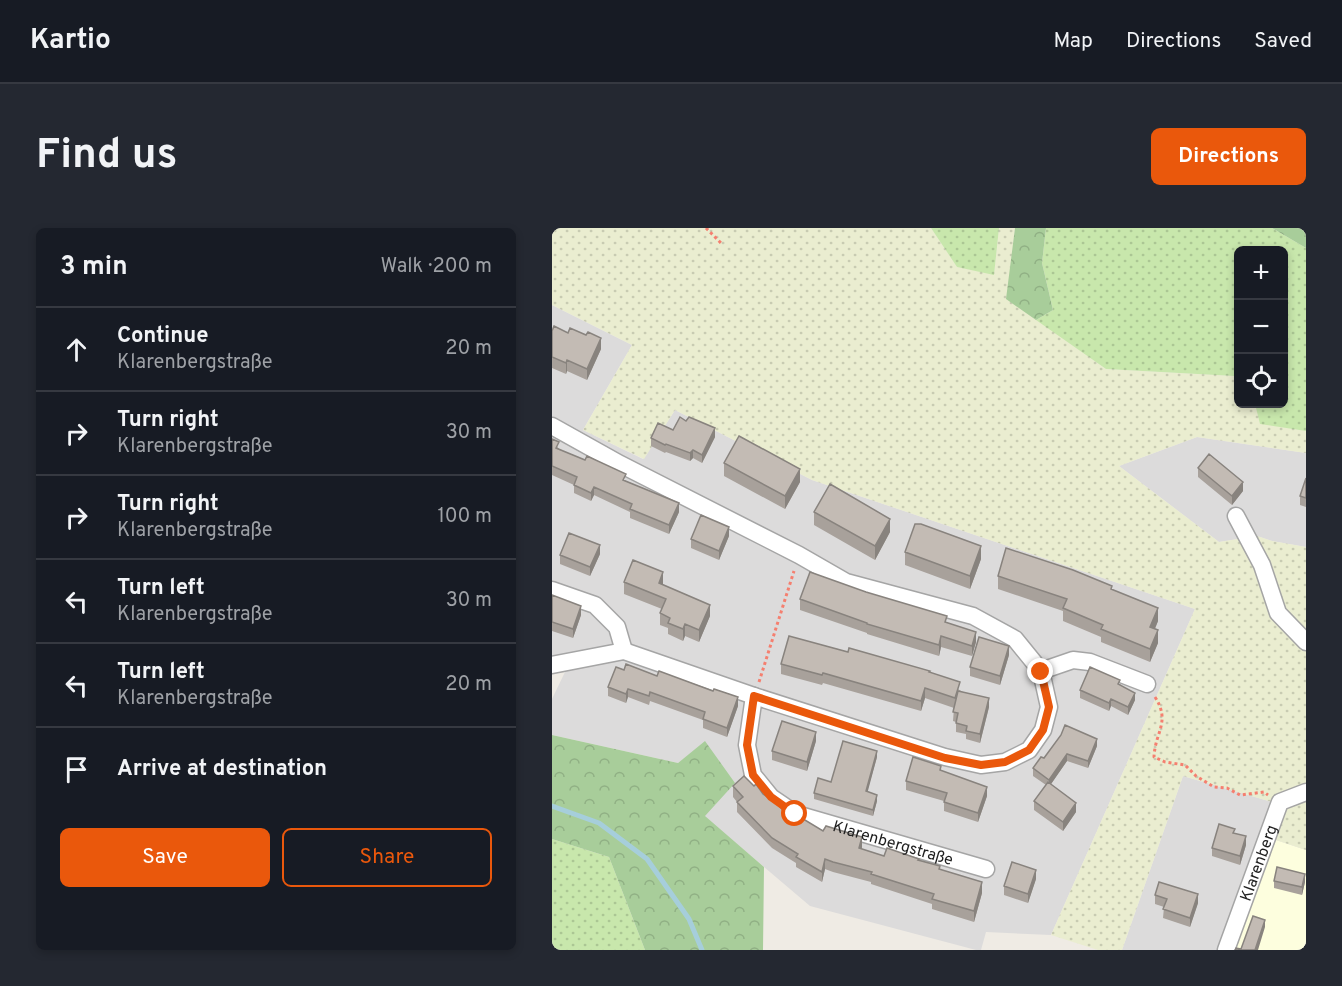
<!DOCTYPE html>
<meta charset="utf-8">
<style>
body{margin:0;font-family:Overpass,sans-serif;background:#242831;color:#f1f3f6}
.controls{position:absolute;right:18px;top:18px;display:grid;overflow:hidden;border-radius:9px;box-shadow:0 3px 9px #0003}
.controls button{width:54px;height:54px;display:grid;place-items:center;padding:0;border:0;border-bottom:2px solid #363941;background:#171b24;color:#f1f3f6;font:30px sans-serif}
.stop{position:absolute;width:18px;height:18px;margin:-14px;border:4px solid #ea580c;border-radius:50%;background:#fff}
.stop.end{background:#ea580c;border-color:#fff;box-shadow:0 2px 6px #0008}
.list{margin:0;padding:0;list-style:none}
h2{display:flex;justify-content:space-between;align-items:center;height:78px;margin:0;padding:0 24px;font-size:26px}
h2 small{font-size:20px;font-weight:400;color:#9ea1a6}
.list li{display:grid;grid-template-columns:39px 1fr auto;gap:18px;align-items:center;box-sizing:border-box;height:84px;padding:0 24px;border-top:2px solid #363941}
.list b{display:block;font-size:22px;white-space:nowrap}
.list p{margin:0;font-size:20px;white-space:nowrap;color:#9ea1a6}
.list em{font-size:20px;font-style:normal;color:#9ea1a6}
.actions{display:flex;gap:12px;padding:18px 24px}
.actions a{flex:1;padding:14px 0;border:2px solid #ea580c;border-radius:9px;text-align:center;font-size:21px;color:#ea580c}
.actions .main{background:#ea580c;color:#fff}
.icon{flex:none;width:33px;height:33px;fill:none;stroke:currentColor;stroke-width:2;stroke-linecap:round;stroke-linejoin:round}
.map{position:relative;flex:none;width:754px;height:722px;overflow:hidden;border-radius:9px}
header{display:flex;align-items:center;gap:36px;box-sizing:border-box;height:84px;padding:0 30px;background:#171b24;border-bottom:2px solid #363941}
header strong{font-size:28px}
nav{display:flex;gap:33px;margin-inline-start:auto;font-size:21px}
.intro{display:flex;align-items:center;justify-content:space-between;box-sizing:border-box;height:144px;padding:0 36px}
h1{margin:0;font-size:42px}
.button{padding:15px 27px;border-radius:9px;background:#ea580c;color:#fff;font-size:21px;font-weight:700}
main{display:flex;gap:36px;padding:0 36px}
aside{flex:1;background:#171b24;border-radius:9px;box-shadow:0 3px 9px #0003}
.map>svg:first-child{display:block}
.residential{fill:#dcdbdb}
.education{fill:#fdfede}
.farmland{fill:url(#farmland-dots)}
.grass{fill:url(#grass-dots)}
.forest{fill:url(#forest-crowns)}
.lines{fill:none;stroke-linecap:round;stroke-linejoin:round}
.stream{stroke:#a6cedb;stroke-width:5}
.minor-casing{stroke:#a5a5a5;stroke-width:19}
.path{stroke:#f57f6f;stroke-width:3;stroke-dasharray:3 3;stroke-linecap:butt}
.minor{stroke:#fff;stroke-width:16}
.wall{fill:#a8a19b}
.shaded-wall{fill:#88837e}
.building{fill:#c3bbb4;stroke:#88837e;stroke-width:1.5}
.route{stroke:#ea580c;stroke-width:8}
.labels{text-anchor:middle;stroke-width:4.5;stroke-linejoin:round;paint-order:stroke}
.street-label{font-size:16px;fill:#1e1e1e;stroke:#fff}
</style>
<header>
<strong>Kartio</strong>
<nav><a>Map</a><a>Directions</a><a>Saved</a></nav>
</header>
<div class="intro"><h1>Find us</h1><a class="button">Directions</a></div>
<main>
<aside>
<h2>3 min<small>Walk · 200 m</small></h2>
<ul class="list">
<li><svg class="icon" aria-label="ahead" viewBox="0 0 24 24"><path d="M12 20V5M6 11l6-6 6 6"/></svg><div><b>Continue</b><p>Klarenbergstraße</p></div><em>20 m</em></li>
<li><svg class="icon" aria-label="right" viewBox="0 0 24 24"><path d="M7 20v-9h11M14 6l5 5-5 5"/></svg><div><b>Turn right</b><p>Klarenbergstraße</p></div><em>30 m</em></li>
<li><svg class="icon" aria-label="right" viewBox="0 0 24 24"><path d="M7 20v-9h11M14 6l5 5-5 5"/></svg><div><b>Turn right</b><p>Klarenbergstraße</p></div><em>100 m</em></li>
<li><svg class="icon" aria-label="left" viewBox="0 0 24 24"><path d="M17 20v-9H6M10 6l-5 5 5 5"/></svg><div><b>Turn left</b><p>Klarenbergstraße</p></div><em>30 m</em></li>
<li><svg class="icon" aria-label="left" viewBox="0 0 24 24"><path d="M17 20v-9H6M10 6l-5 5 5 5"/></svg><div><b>Turn left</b><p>Klarenbergstraße</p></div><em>20 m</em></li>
<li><svg class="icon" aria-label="arrive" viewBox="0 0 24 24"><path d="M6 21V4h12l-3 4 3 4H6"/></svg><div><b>Arrive at destination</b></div></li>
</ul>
<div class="actions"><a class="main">Save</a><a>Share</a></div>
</aside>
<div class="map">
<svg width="754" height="722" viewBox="0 0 754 722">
<defs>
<pattern id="farmland-dots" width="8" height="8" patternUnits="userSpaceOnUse" patternTransform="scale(1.5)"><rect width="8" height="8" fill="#eaedd0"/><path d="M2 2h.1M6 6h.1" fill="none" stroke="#c8cbb2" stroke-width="1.8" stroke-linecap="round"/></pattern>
<pattern id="grass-dots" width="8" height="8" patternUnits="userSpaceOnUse" patternTransform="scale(1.5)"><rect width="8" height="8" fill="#c8e7ac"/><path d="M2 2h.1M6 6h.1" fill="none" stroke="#abc694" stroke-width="1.8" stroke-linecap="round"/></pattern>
<pattern id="forest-crowns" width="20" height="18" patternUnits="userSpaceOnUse" patternTransform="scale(1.5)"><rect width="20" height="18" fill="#a8cd9a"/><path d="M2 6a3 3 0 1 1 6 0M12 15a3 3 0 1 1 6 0" fill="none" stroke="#90b084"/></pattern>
</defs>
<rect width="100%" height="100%" fill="#efebe4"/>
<path class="residential" d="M0,77L80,117L31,202L91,231L123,182L260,252L643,381L499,707L434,704L429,722H424L258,678L152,588L154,514L126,535L0,507V471L13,444L0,446Z
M645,209L754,225V319L720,313L705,308L667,314L567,238Z
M631,548L734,578L724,612L754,622V722H570Z"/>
<path class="education" d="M724,612L754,622V722H682Z"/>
<path class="farmland" d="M0,0H379L405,39L442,46L447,0H463L455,71L554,141L682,148L686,153V176H703L708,195L754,203V225L645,209L567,238L667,314L705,308L720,313L754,319V622L724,612L734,578L631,548L570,722H546L499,707L643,381L260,252L123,182L92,231L31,202L80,117L0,77Z"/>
<path class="grass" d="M379,0H447L442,47L405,39Z
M494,0H720L754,20V203L708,196L703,176H732V22H686V153L682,148L554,141L484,92L501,82L490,35Z
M0,611L57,629L93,722H0Z"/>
<path class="forest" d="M463,0H494L490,35L501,82L484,92L454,71Z
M720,0H754V20Z
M0,507L126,535L153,513L183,555L153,588L212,639L211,722H93L57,629L0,611Z"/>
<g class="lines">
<path class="stream" d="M0,578L47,595L95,631L137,691L150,722"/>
<defs>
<g id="minor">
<path d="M0,198L68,236L247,327L294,354L421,388L463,411L489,443L497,479L491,502L477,522L453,534L429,537L393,529L202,468L72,423L0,437"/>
<path d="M684,288L710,337L726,385L754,414"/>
<path d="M0,362L43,377L65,399L72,423"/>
<path d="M489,443L521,432L538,434L595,456"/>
<path id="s1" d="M202,468L195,517L201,547L219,569L244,586L434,641"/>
<path id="s2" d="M674,722L728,574L754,564"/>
</g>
</defs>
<use href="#minor" class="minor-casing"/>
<path class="path" d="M154,0L170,16
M207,454L242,343
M603,469C619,494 603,504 602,529L613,534L633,537L644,548L662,559L675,560L688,567L712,564L716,567"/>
<use href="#minor" class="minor"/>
</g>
<path class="wall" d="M0,103L49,121L35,152L15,143L14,146L0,140Z
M134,193L163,209L150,235L141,230L138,233L114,224L113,225L99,218V210L121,202Z
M0,211L7,221L74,253L127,284L117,306L78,290V284L42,267L39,273L22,265V257L0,247Z
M172,235L248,254L233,281L172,248Z
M646,240L691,263L680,277L646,249Z
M754,250V279L748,277V268Z
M262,284L338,304L323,332L262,297Z
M177,308L167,332L139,320V311Z
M353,324L429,331L418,361L353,337Z
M48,326L38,348L8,336V327Z
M446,348L560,362L606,393L603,401L606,415L598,434L549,414V409L511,393V383L446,361Z
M72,354L111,356V357L158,388L147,414L133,408L131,413L116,406V400L108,397V385L110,381L72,366Z
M0,367L29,387L21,410L0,403Z
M248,371L395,395L424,414L420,428L389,419L387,428L315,406V405L248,382Z
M296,424L378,445L437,479L428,515L414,511V506L404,504V494L401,493L402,480L373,470L369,483L271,455L270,457L229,446V436Z
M457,427L448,457L418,448V439Z
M64,439L186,478L175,509L151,500V492L98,473L97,477L76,469L74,475L56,468V459Z
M568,456L583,472L576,487L559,478L557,483L528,470V462Z
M264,513L255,543L220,532V523Z
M545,518L536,540L515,533L499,556L524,584L511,603L482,582V573L494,557L481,548V540L492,530Z
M325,529L315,564L325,573L321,588L262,571V565L279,554Z
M389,543L435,568L426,594L392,583V573L354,562V553Z
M181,558H202L237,588L310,619L309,621L332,628L367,632L388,641L430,665L422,694L380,681V676L319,656V654L281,644L273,641L270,654L244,639V635L220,620L185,584V574L181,569Z
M683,605L694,617L688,637L660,628V620Z
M484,651L476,675L452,667V658Z
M722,653L753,654L750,667L722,660Z
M603,667L646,675L638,699L611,690L612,679L603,676Z"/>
<path class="shaded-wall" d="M49,110V121L35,152V141Z
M15,132V143L14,146V135Z
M163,200V209L150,235V227Z
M141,222V230L138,233V225Z
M248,241V254L233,281V268Z
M691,254V263L680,277V268Z
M42,259V267L39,273V265Z
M127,275V284L117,306V297Z
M338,291V304L323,332V318Z
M177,299V308L167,332V323Z
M48,317V326L38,348V339Z
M429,318V331L418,361V348Z
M111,344V356L107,366V355Z
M158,377V388L147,414V402Z
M29,378V387L21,410V401Z
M606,380V393L598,412V399Z
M133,396V408L131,413V401Z
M606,402V415L598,434V421Z
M424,404V414L420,428V418Z
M389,408V419L387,428V417Z
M457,418V427L448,457V448Z
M373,460V470L369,483V473Z
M76,461V469L74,475V466Z
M583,465V472L576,487V479Z
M186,469V478L175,509V500Z
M437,470V479L428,515V506Z
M559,471V478L557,483V475Z
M264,504V513L255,543V534Z
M545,511V518L536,540V533Z
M325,523V529L314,570V563Z
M515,526V533L497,559V552Z
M435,559V568L426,594V585Z
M325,567V573L321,588V582Z
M524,575V584L511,603V594Z
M694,608V617L688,637V628Z
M310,609V619L307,630V620Z
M273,631V641L270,654V644Z
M484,642V651L476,675V666Z
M753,646V654L750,667V659Z
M430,654V665L422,694V683Z
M646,666V675L638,699V690Z
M713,692V699L706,722H703Z"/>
<path class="building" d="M2,98L16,105L18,100L34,107L36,104L49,110L35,141L15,132L14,135L0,129V103Z
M128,189L134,193L137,189L163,200L150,227L141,222L138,225L114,216L113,217L99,210L106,195L121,202Z
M187,208L248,241L233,268L172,235Z
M0,211L7,214L4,220L33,232L35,228L74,246L71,252L127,275L117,297L78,281L80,276L42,259L39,265L22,257L25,249L0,238Z
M657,226L691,254L680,268L646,240Z
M754,250V270L748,268Z
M278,256L338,291L323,318L262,284Z
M149,287L177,299L167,323L139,311Z
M363,296H369L429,318L418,348L353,324Z
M17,305L48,317L38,339L8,327Z
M454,320L521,342L560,358L559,361L606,380L598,399L606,402L598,421L549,401L551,397L511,380L515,371L446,348Z
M81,332L111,344L107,355L158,377L147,402L133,396L131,401L116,395L118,390L108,385L114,371L72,354Z
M258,344L314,364L395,388L393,394L424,404L420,418L389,408L387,417L315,396V395L248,371Z
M0,367L29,378L21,401L0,394Z
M237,408L296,424L297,420L378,443L377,444L408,454L403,470L373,460L369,473L271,445L270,447L229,436Z
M427,409L457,418L448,448L418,439Z
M74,436L105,448L107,443L161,463L162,461L186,469L175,500L151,491L153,484L98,464L97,468L76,461L74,466L56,459L64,439L72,442Z
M538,439L568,452L566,456L583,465L576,479L559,471L557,475L528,462Z
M406,463L437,470L428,506L414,503L415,498L404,495L406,485L401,484Z
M230,493L264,504L255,534L220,523Z
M513,497L545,511L536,533L515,526L497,552L481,540L489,529L492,530L509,507Z
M291,513L325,523L314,563L325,567L321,582L262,565L266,550L279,554Z
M361,529L389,538L388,542L435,559L426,585L392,574L395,565L354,553Z
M192,548L202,558L204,556L211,566L224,575L237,588L239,585L243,586L271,603L274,598L310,609L307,620L332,628L335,620L367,631L366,632L388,638L387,641L430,654L422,683L380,671L382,666L319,646L320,644L281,634L273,631L270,644L244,629L246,626L220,610L185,574L191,569L181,558Z
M496,554L524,575L511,594L482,573Z
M667,596L683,601L681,605L694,608L688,628L660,620Z
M460,634L484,642L476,666L452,658Z
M725,639L753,646L750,659L722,653Z
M607,654L646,666L638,690L611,681L615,671L603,667Z
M701,688L713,692L703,722H683L684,720L689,721Z"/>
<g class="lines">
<path class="route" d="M243,586L219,569L201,547L195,517L202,468L393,530L429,537L453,534L477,522L491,502L497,479L489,444"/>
</g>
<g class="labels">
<g class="street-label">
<text dy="6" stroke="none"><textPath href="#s1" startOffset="240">Klarenbergstraße</textPath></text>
<text dy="6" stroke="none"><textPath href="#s2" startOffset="93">Klarenberg</textPath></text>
</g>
</g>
</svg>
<div class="controls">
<button>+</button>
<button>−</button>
<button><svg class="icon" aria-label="locate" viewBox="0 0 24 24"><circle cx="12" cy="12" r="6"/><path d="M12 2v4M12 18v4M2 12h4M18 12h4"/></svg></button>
</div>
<div class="stop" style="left:243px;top:586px"></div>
<div class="stop end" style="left:489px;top:444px"></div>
</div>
</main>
